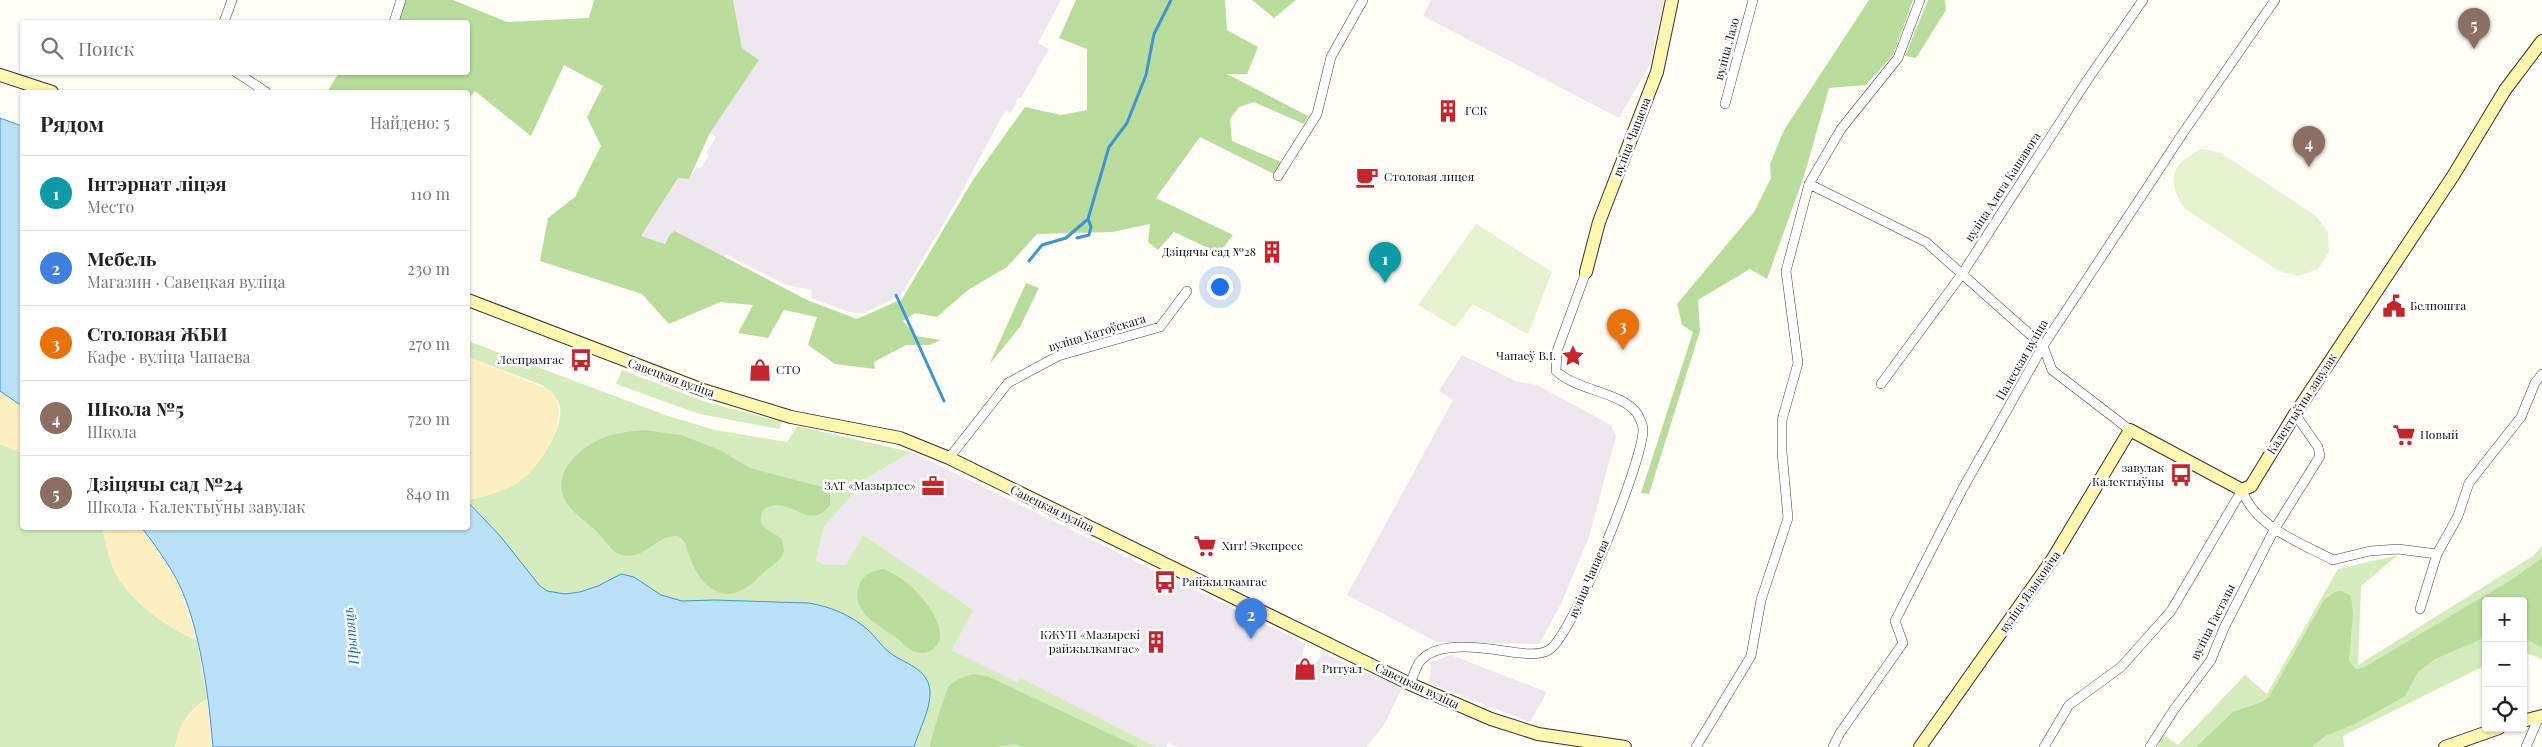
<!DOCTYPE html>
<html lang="ru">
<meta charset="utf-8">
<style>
body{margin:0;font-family:"Playfair Display",serif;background:#f2f2f2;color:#222}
.controls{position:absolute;right:15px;bottom:15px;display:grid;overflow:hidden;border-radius:5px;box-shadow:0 1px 4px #0004}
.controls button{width:45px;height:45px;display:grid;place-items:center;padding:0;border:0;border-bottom:1px solid #e0e0e0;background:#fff;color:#222;font:25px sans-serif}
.you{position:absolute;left:1219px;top:286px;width:18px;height:18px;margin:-12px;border:4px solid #fff;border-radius:50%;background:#1a73e8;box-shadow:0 0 0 8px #1a73e833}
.badge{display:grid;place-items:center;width:32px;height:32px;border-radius:50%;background:#c4262e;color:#fff;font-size:16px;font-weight:700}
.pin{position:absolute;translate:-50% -41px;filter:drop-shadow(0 1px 2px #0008)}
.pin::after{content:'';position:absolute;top:26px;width:18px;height:15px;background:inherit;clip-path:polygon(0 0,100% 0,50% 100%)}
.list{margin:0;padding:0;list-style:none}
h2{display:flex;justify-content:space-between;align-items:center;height:65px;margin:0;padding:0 20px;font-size:21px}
h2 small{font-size:16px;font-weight:400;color:#767676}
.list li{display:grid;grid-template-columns:32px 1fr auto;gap:15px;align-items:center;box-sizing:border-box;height:75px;padding:0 20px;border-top:1px solid #e0e0e0}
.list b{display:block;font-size:19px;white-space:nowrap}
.list p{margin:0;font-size:16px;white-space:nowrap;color:#767676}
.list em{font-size:16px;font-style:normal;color:#767676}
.icon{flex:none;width:28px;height:28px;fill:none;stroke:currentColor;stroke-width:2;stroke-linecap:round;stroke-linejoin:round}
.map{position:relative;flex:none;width:2542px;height:747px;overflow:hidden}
.search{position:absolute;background:#fff;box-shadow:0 1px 4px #0004;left:20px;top:20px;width:450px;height:55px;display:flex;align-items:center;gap:12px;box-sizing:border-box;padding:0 18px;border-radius:5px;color:#767676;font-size:19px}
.panel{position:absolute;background:#fff;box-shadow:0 1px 4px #0004;left:20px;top:90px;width:450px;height:440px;border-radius:5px}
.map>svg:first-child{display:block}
.industrial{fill:#eee6ef}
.green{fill:#d5ebbd}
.forest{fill:#b9dc9c}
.sand{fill:#fbeec1}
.pitch{fill:#e6f2cf}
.water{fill:#b9e0f7;stroke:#3f96cf}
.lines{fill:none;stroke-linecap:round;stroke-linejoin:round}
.stream{stroke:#3f96cf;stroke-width:3}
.street-casing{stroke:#444;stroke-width:10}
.secondary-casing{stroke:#333;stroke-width:14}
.street{stroke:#fff;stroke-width:9}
.secondary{stroke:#fff6b0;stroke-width:12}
.labels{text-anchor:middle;stroke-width:5;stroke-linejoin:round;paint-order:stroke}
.street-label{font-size:12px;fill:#111;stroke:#fff}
.poi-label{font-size:12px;fill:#111;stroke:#fff;text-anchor:start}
.water-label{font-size:14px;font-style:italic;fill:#1768a6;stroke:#fff}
</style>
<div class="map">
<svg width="2542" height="747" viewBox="0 0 2542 747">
<rect width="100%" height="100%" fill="#fffdf5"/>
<path class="industrial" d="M733,0H1061L1038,43L1049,49L1021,98H1018L1011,113L1005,111L955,204L901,295L864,313L849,312L811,298L812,290L784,284L726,254L724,257L676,231L670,234L665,244L641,236L678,178L689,179L697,167L701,168L709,155L706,153L716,137L710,133L759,60L742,48Z
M1431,0H1664L1650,64L1619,118L1423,16Z
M1462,355L1516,381L1537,385L1611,425L1616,436L1589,537L1561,604L1539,644L1437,642L1347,595L1453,400L1439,391Z
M911,452L1304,643L1302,660L1315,665L1323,653L1402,688L1385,723L1367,747H1177L1168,743L1166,747H1157L1020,679L1019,684L952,650L863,535L846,565H824L816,560L824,527L867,478Z
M1451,655L1547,692L1530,722L1429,683L1431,662Z"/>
<path class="green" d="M468,341L668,416L715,430L787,442L797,426L911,452L867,478L824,527L816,560L824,565H846L863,535L973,610L952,650L1018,683L1020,678L1157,747H512L539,585L468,500C485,496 502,492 518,482C536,472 567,425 559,404C556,395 548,389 541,385L468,357Z
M622,370L706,402L782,422L779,429L699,414L616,384Z
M0,444L22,453V528H102C107,544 109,564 119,579C135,604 169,629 197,640L207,699C187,711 180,725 175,747H0Z
M2542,546V659L2523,652V601H2486V665L2343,736L2344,747H2158L2162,733L2178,745L2245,675L2267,694L2338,569L2398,555L2361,586L2358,665L2533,556Z"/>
<path class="forest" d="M406,0H453L507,22L589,18L594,0H733L742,48L759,60L710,133L689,179L678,178L641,236L665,244L670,234L675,231L807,300L857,319L902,299L973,180L1025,107L1061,115L1087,110V49L1059,38L1076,0H1225L1227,30L1258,47L1247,74H1227L1308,116L1304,124L1254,102L1239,107L1230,119L1232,141L1281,162L1274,174L1200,137L1156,198L1233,235L1219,253L1174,232L1158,250L1148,242L1150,224L1112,232L1037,234L1007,267L968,290L937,317L915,313L903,321L916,336L941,340L929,345H906L874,362L875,369L835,364L808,345L817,317L784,310L768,338L738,333L753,305L720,302L669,324L642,294L540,261L548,218L575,197L601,146L587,117L603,86L564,65L531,136L475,91L468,100V92H327L339,73L468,72V22H397Z
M1252,0H1296L1274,18Z
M1869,0H1913L1893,55L1866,85L1829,88L1804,176L1767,279L1750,269L1698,300L1700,331L1649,494L1641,493L1693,332L1682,325L1677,304L1754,212L1771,178L1770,164L1784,130Z
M1928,0H1945L1946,10L1916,58L1905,56Z
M1026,283L1039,288L1020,327L989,365Z
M643,430L681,435L720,450L750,468L822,487L830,494V505C808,534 790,493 764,509C753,528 771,530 782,539L784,550L782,556C776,565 766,569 759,577C730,607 704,594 690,558C686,548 687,541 678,536C656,534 645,561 622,555C610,552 604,537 595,530C586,522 576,515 569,506C547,477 578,447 605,437C617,433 630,431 643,430Z
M2542,558V648L2523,637V601H2486V637L2435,659L2418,672L2405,696L2355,724L2325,736L2312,747H2196L2233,712L2262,702L2269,697L2324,600L2335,592L2342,591L2351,596L2353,613L2349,661L2356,669L2363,668L2511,580Z
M883,569C906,576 943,613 940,639C937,646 931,653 923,653C910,654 903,642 894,636C877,624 850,611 859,586C863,574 872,571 883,569Z
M974,674L987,676L1138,747H1023L1015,744L996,747H930C930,741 946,691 949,686C956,679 966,676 974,674Z"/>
<path class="sand" d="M468,357L550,390C575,414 542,466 519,482C503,493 485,496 468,500Z
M0,391L22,406V453L0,444Z
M102,528H142L178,583L197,640C169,629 135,604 119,579C109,564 107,544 102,528Z
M207,699L213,747H175C180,724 186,712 207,699Z"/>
<path class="pitch" d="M2202,149L2221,153L2316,216L2328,232L2329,252L2318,269L2299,276L2279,271L2184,208C2166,179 2171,163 2202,149Z
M1476,224L1552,272L1528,334L1473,304L1455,327L1418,305Z"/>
<path class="water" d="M0,118L22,126V406L0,391Z
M468,502L501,537L539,585L547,591L565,594L580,592L598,586L621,574L634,577L661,595L682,601L714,600L809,603C831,607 851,615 868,630C876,637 881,646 890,653C905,664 928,668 930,691C931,709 919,730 914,747H213C209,698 200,626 178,582C168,563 155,545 142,528H468Z"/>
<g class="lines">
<path class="stream" d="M1077,238L1089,235L1091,227L1088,219
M1029,261L1042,245L1066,238L1088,219L1109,147L1127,123L1146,75L1154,34L1171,0
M896,295L944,401"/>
<defs>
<path id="street" d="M224,22L232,0
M394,22L401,0
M236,72L266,92
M1725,104L1753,0
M1278,176L1317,114L1331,57L1363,0
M1809,184L1926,242L2043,346L2052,370L2130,430
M1881,384L1962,274L2086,82L2143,0
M949,458L1008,383L1058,356L1160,327L1187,291
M2242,490C2255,527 2301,543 2333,560L2370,551L2398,549L2437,554
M2420,609L2437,554L2458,516L2469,483L2521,417L2535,383L2542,374
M1410,684C1413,677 1415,669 1419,663C1436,637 1493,650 1520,653C1528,654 1541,655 1549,650C1573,635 1644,459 1643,429C1643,425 1640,419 1638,415C1624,392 1577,391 1556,371L1557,351L1586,272
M1696,747L1751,656L1761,600L1788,518L1782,452V420L1798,363L1786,271L1809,184L1841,129L1898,58L1920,0
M1833,747L1840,733L1903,643L1895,621L1963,488L2043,346L2183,133L2275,0
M2044,747L2069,705L2121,667L2171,611L2242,490
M2150,747L2173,711L2211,660L2224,628L2274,530L2320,456L2318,447L2295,414
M2526,747L2539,717"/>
<path id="secondary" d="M0,75L52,92
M1586,272L1599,222L1657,72L1672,0
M468,300L703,390L791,417L900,438L949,458L1410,684L1491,719L1538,734L1625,747
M2523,721L2542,716
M1920,747L2052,560L2130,430L2242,490L2251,486L2295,414L2453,176L2505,90L2542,41
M2445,747L2499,728"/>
</defs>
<use href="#street" class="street-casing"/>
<use href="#secondary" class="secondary-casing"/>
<use href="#street" class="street"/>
<use href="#secondary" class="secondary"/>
</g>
<defs>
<symbol id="building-bare" viewBox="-9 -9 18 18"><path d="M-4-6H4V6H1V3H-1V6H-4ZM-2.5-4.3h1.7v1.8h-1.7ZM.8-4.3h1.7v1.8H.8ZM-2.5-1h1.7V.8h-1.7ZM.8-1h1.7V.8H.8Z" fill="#c4262e" stroke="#fff" stroke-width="2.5" paint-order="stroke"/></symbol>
<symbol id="cafe-bare" viewBox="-9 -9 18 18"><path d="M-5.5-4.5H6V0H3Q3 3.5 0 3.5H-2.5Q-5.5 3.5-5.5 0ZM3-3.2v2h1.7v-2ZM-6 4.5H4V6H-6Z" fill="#c4262e" stroke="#fff" stroke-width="2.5" paint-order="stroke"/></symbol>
<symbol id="civic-bare" viewBox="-9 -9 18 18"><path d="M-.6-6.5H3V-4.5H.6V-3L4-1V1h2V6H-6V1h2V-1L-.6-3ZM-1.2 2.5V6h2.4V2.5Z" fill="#c4262e" stroke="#fff" stroke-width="2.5" paint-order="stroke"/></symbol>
<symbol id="sight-bare" viewBox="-9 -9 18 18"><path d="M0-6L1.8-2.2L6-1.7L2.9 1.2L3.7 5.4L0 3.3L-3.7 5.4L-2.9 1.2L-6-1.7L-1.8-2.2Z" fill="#c4262e" stroke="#fff" stroke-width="2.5" paint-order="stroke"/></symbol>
<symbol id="bus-bare" viewBox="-9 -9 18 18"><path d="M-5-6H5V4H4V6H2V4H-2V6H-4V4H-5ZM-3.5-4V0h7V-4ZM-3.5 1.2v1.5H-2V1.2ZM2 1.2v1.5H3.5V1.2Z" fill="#c4262e" stroke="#fff" stroke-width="2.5" paint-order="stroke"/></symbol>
<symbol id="shop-bare" viewBox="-9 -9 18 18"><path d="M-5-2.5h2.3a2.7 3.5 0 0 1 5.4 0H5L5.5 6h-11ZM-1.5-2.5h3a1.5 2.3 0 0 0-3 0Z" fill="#c4262e" stroke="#fff" stroke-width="2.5" paint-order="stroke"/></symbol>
<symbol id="supermarket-bare" viewBox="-9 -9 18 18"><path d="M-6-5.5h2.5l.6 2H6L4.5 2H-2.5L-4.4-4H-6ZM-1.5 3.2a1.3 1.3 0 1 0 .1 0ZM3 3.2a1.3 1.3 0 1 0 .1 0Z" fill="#c4262e" stroke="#fff" stroke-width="2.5" paint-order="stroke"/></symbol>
<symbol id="office-bare" viewBox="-9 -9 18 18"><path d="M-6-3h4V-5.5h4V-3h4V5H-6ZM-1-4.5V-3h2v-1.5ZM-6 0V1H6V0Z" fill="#c4262e" stroke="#fff" stroke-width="2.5" paint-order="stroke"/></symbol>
</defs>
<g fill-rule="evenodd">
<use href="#building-bare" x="1432" y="95" width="32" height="32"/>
<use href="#cafe-bare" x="1351" y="161" width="32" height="32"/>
<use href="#building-bare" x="1256" y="236" width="32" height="32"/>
<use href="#civic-bare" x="2378" y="290" width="32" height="32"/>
<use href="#sight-bare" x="1557" y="340" width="32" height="32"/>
<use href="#bus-bare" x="565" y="344" width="32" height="32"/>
<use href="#shop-bare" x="744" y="354" width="32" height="32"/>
<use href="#supermarket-bare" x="2388" y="419" width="32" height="32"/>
<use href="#bus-bare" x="2165" y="459" width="32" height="32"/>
<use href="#office-bare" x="917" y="470" width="32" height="32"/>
<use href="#supermarket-bare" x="1189" y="530" width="32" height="32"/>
<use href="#bus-bare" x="1149" y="566" width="32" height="32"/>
<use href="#building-bare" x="1140" y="626" width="32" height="32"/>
<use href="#shop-bare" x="1289" y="653" width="32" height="32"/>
</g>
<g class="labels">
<g class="street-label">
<text transform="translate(1727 49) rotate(-75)" y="4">вуліца Лазо</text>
<text transform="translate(1632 137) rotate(-69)" y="4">вуліца Чапаева</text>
<text transform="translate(2003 187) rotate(-57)" y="4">вуліца Алега Кашавога</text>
<text transform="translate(1097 333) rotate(-17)" y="4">вуліца Катоўскага</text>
<text transform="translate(2022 360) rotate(-60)" y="4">Палеская вуліца</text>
<text transform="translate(671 378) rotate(20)" y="4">Савецкая вуліца</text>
<text transform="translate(2302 404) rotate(-57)" y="4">Калектыўны завулак</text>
<text transform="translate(1052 509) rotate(26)" y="4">Савецкая вуліца</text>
<text transform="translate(1589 579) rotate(-67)" y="4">вуліца Чапаева</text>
<text transform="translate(2030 592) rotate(-55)" y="4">вуліца Языковіча</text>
<text transform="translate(2213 622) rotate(-63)" y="4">вуліца Гастэлы</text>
<text transform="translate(1417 686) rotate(25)" y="4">Савецкая вуліца</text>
</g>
<g class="poi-label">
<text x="1465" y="115">ГСК</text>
<text x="1384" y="181">Столовая лицея</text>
<text x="1256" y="256" text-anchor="end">Дзіцячы сад №28</text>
<text x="2410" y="310">Белпошта</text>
<text x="1556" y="360" text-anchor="end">Чапаеў В.І.</text>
<text x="564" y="364" text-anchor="end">Леспрамгас</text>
<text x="776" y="374">СТО</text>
<text x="2420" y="439">Новый</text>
<text x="2164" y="472" text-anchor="end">завулак<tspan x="2164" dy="14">Калектыўны</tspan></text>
<text x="916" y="490" text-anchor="end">ЗАТ «Мазырлес»</text>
<text x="1222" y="550">Хит! Экспресс</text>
<text x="1182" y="586">Райжылкамгас</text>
<text x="1140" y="639" text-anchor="end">КЖУП «Мазырскі<tspan x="1140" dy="14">райжылкамгас»</tspan></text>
<text x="1322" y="673">Ритуал</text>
</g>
<g class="water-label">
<text transform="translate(351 636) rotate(-96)" y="5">Прыпяць</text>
</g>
</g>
</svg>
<div class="controls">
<button>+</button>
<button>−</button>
<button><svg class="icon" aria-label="locate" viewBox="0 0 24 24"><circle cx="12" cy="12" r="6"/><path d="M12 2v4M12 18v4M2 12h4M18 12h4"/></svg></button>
</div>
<div class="you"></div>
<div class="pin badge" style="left:1385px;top:283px;background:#0f9aa8">1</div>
<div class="pin badge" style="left:1251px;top:639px;background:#3f7fe0">2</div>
<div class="pin badge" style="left:1623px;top:350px;background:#e8710a">3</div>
<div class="pin badge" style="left:2309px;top:167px;background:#8d6e63">4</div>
<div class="pin badge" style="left:2474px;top:49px;background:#8d6e63">5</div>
<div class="search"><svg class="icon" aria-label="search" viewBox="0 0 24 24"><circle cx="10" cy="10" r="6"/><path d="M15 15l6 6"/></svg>Поиск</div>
<section class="panel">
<h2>Рядом<small>Найдено: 5</small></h2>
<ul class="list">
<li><span class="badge" style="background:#0f9aa8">1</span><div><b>Інтэрнат ліцэя</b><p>Место</p></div><em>110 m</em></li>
<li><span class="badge" style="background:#3f7fe0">2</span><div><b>Мебель</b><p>Магазин · Савецкая вуліца</p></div><em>230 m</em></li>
<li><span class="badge" style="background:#e8710a">3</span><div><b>Столовая ЖБИ</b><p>Кафе · вуліца Чапаева</p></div><em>270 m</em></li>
<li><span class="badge" style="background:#8d6e63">4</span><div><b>Школа №5</b><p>Школа</p></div><em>720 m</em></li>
<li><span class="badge" style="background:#8d6e63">5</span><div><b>Дзіцячы сад №24</b><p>Школа · Калектыўны завулак</p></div><em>840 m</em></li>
</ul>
</section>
</div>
